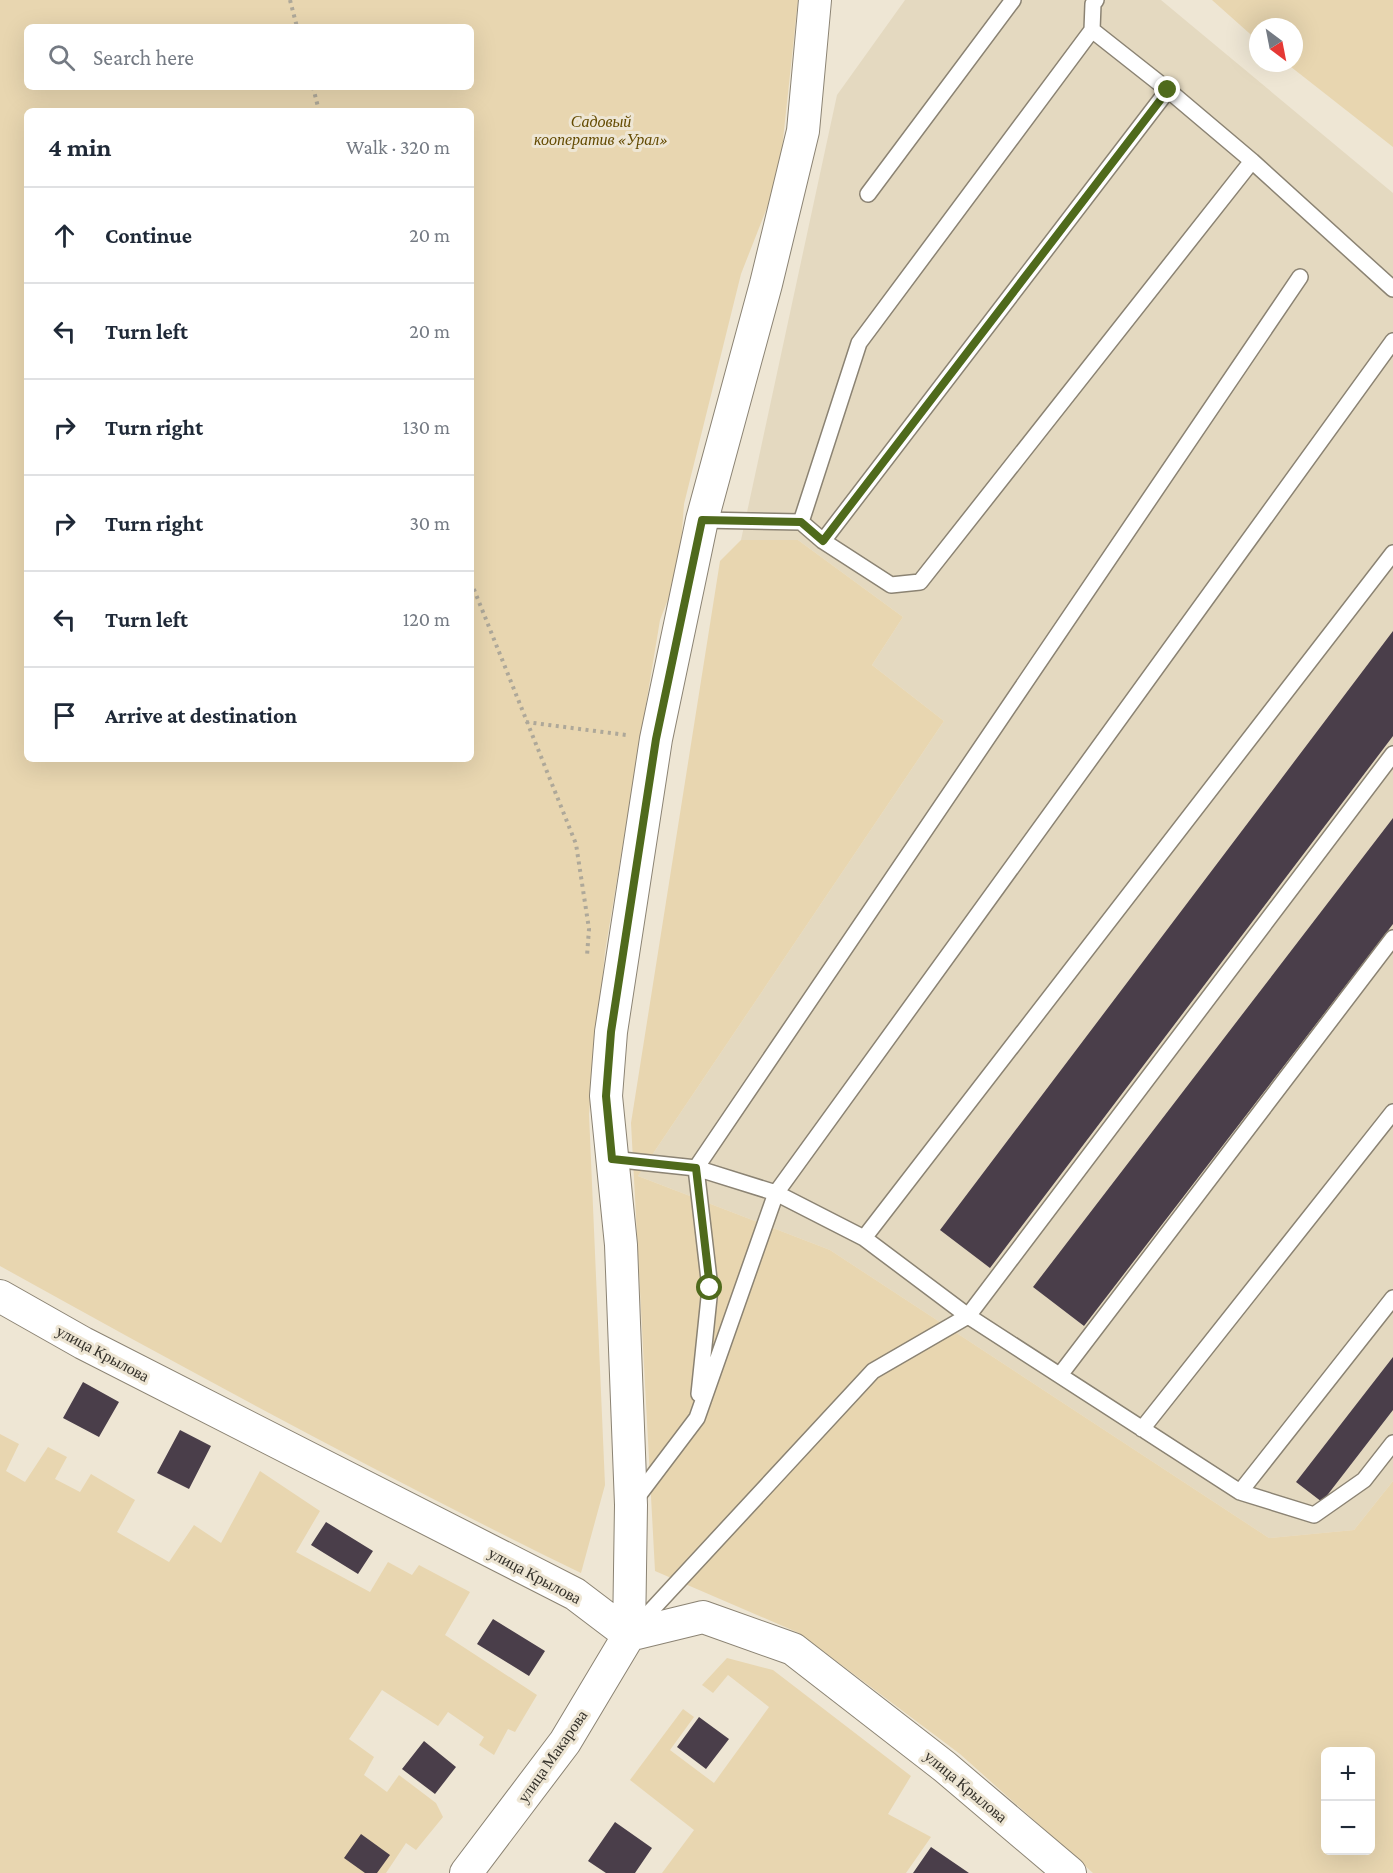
<!DOCTYPE html>
<meta charset="utf-8">
<style>
body{margin:0;font-family:"Crimson Pro",serif;background:#f2f2f3;color:#1f2937}
.controls{position:absolute;right:18px;bottom:18px;display:grid;overflow:hidden;border-radius:9px;box-shadow:0 6px 24px #0002}
.controls button{width:54px;height:54px;display:grid;place-items:center;padding:0;border:0;border-bottom:2px solid #e0e1e3;background:#fff;color:#1f2937;font:30px sans-serif}
.compass{position:absolute;left:1249px;top:18px;width:54px;height:54px;border-radius:50%;background:#fff;box-shadow:0 6px 24px #0002;rotate:148deg}
.stop{position:absolute;width:18px;height:18px;margin:-14px;border:4px solid #4f6a1c;border-radius:50%;background:#fff}
.stop.end{background:#4f6a1c;border-color:#fff;box-shadow:0 2px 6px #0008}
.list{margin:0;padding:0;list-style:none}
h2{display:flex;justify-content:space-between;align-items:center;height:78px;margin:0;padding:0 24px;font-size:26px}
h2 small{font-size:20px;font-weight:400;color:#747a83}
.list li{display:grid;grid-template-columns:39px 1fr auto;gap:18px;align-items:center;box-sizing:border-box;height:96px;padding:0 24px;border-top:2px solid #e0e1e3}
.list b{display:block;font-size:22px;white-space:nowrap}
.list em{font-size:20px;font-style:normal;color:#747a83}
.icon{flex:none;width:33px;height:33px;fill:none;stroke:currentColor;stroke-width:2;stroke-linecap:round;stroke-linejoin:round}
.map{position:relative;flex:none;width:1393px;height:1873px;overflow:hidden}
.search{position:absolute;background:#fff;box-shadow:0 6px 24px #0002;left:24px;top:24px;width:450px;height:66px;display:flex;align-items:center;gap:15px;box-sizing:border-box;padding:0 21px;border-radius:9px;color:#747a83;font-size:22px}
.panel{position:absolute;background:#fff;box-shadow:0 6px 24px #0002;left:24px;top:108px;width:450px;height:654px;border-radius:9px}
.map>svg:first-child{display:block}
.built{fill:#e4d9c0}
.green{fill:#e8d6b0;fill-rule:evenodd}
.building{fill:#4a3e4a}
.lines{fill:none;stroke-linecap:round;stroke-linejoin:round}
.lane-casing{stroke:#8b8373;stroke-width:18}
.street-casing{stroke:#8b8373;stroke-width:34}
.path{stroke:#aea899;stroke-width:4;stroke-dasharray:3 4.5;stroke-linecap:butt}
.lane{stroke:#fff;stroke-width:15}
.street{stroke:#fff;stroke-width:32}
.route{stroke:#4f6a1c;stroke-width:8}
.labels{text-anchor:middle;stroke-width:6;stroke-linejoin:round;paint-order:stroke}
.park-label{font-size:16px;font-style:italic;fill:#634a00;stroke:#eee6d4}
.street-label{font-size:16px;fill:#35322b;stroke:#eee6d4}
</style>
<div class="map">
<svg width="1393" height="1873" viewBox="0 0 1393 1873">
<rect width="100%" height="100%" fill="#eee6d4"/>
<path class="built" d="M905,0H1161L1393,193V1481L1354,1530L1269,1538L830,1250L638,1176L944,721L872,665L903,617L798,540H741L837,95Z"/>
<path class="green" d="M0,0H798L779,177L741,274L684,504L679,571L660,620L605,952L589,1114L605,1485L581,1573C384,1477 191,1372 0,1266ZM27,27H471V87H27ZM27,111H471V759H27Z
M1212,0H1393V147L1286,63H1294V27H1258V41Z
M741,540H798L903,617L872,665L944,721L638,1176L830,1250L1269,1538L1354,1530L1393,1481V1873H1093L960,1754L799,1633L655,1571L631,1123L720,561ZM1326,1752H1370V1850H1326Z
M0,1434L19,1444L6,1471L25,1482L48,1447L67,1457L55,1479L80,1492L91,1474L135,1500L117,1532L169,1562L194,1525L221,1543L260,1471L320,1511L296,1552L370,1592L388,1562L412,1575L419,1565L470,1592L445,1635L537,1695L515,1732L508,1729L494,1755L479,1745L484,1737L448,1712L438,1726L382,1690L349,1739L374,1757L364,1775L387,1792L399,1775L436,1803L443,1817L416,1850L406,1843L386,1873H0Z
M727,1658L773,1670L911,1776L888,1814L931,1837L906,1873H662L694,1830L630,1780L683,1709L694,1717L670,1750L714,1783L769,1707L728,1675L713,1693L702,1685Z"/>
<path class="building" d="M1393,631V736L990,1268L940,1230Z
M1393,818V924L1084,1326L1033,1287Z
M1393,1357V1410L1322,1502L1296,1482Z
M83,1382L119,1402L99,1437L63,1418Z
M180,1430L211,1446L189,1489L157,1473Z
M326,1522L373,1551L358,1574L311,1545Z
M493,1619L545,1651L529,1676L477,1644Z
M699,1717L729,1739L706,1769L677,1747Z
M424,1741L456,1767L435,1794L402,1769Z
M615,1822L652,1848L635,1873H606L588,1861Z
M361,1834L390,1855L377,1873H365L344,1858Z
M931,1847L969,1873H913Z"/>
<g class="lines">
<defs>
<path id="lane" d="M1096,0L1093,4L1092,30L1168,90L1252,161L1393,289
M868,194L1013,0
M702,520L801,522L823,541L891,585L920,582L1252,161
M801,522L859,343L1092,30
M823,541L1168,90
M612,1159L696,1168L776,1193L864,1238L968,1316L1393,754
M864,1238L1393,553
M1060,1375L1393,938
M699,1394L710,1288L696,1168L1300,277
M1142,1429L1393,1112
M1240,1492L1393,1298
M635,1500L697,1418L776,1193L1393,341
M635,1628L873,1371L968,1316L1240,1492L1314,1515L1364,1480L1393,1443"/>
<path id="street" d="M0,1296L83,1343L575,1594L629,1635L703,1617L793,1649L945,1767L1070,1873
M466,1873L565,1742L629,1635L631,1505L621,1245L606,1096L611,1032L656,739L702,520L766,284L803,131L815,0"/>
</defs>
<use href="#lane" class="lane-casing"/>
<use href="#street" class="street-casing"/>
<path class="path" d="M290,0L297,27
M313,87L319,111
M471,582L576,844L589,929L587,956
M526,722L626,735"/>
<use href="#lane" class="lane"/>
<use href="#street" class="street"/>
</g>
<g class="lines">
<path class="route" d="M710,1288L696,1168L612,1159L606,1096L611,1032L656,739L702,520L801,522L823,541L1168,90"/>
</g>
<g class="labels">
<g class="park-label">
<text x="601" y="127">Садовый<tspan x="601" dy="18">кооператив «Урал»</tspan></text>
</g>
<g class="street-label">
<text transform="translate(103 1353) rotate(28)" y="6">улица Крылова</text>
<text transform="translate(535 1575) rotate(28)" y="6">улица Крылова</text>
<text transform="translate(552 1756) rotate(-55)" y="6">улица Макарова</text>
<text transform="translate(966 1786) rotate(40)" y="6">улица Крылова</text>
</g>
</g>
</svg>
<div class="controls">
<button>+</button>
<button>−</button>
</div>
<svg class="compass" viewBox="-18 -18 36 36"><path d="M0-13l5 13h-10z" fill="#e53935"/><path d="M0 13l5-13h-10z" fill="#747a83"/></svg>
<div class="stop" style="left:710px;top:1288px"></div>
<div class="stop end" style="left:1168px;top:90px"></div>
<div class="search"><svg class="icon" aria-label="search" viewBox="0 0 24 24"><circle cx="10" cy="10" r="6"/><path d="M15 15l6 6"/></svg>Search here</div>
<section class="panel">
<h2>4 min<small>Walk · 320 m</small></h2>
<ul class="list">
<li><svg class="icon" aria-label="ahead" viewBox="0 0 24 24"><path d="M12 20V5M6 11l6-6 6 6"/></svg><div><b>Continue</b></div><em>20 m</em></li>
<li><svg class="icon" aria-label="left" viewBox="0 0 24 24"><path d="M17 20v-9H6M10 6l-5 5 5 5"/></svg><div><b>Turn left</b></div><em>20 m</em></li>
<li><svg class="icon" aria-label="right" viewBox="0 0 24 24"><path d="M7 20v-9h11M14 6l5 5-5 5"/></svg><div><b>Turn right</b></div><em>130 m</em></li>
<li><svg class="icon" aria-label="right" viewBox="0 0 24 24"><path d="M7 20v-9h11M14 6l5 5-5 5"/></svg><div><b>Turn right</b></div><em>30 m</em></li>
<li><svg class="icon" aria-label="left" viewBox="0 0 24 24"><path d="M17 20v-9H6M10 6l-5 5 5 5"/></svg><div><b>Turn left</b></div><em>120 m</em></li>
<li><svg class="icon" aria-label="arrive" viewBox="0 0 24 24"><path d="M6 21V4h12l-3 4 3 4H6"/></svg><div><b>Arrive at destination</b></div></li>
</ul>
</section>
</div>
